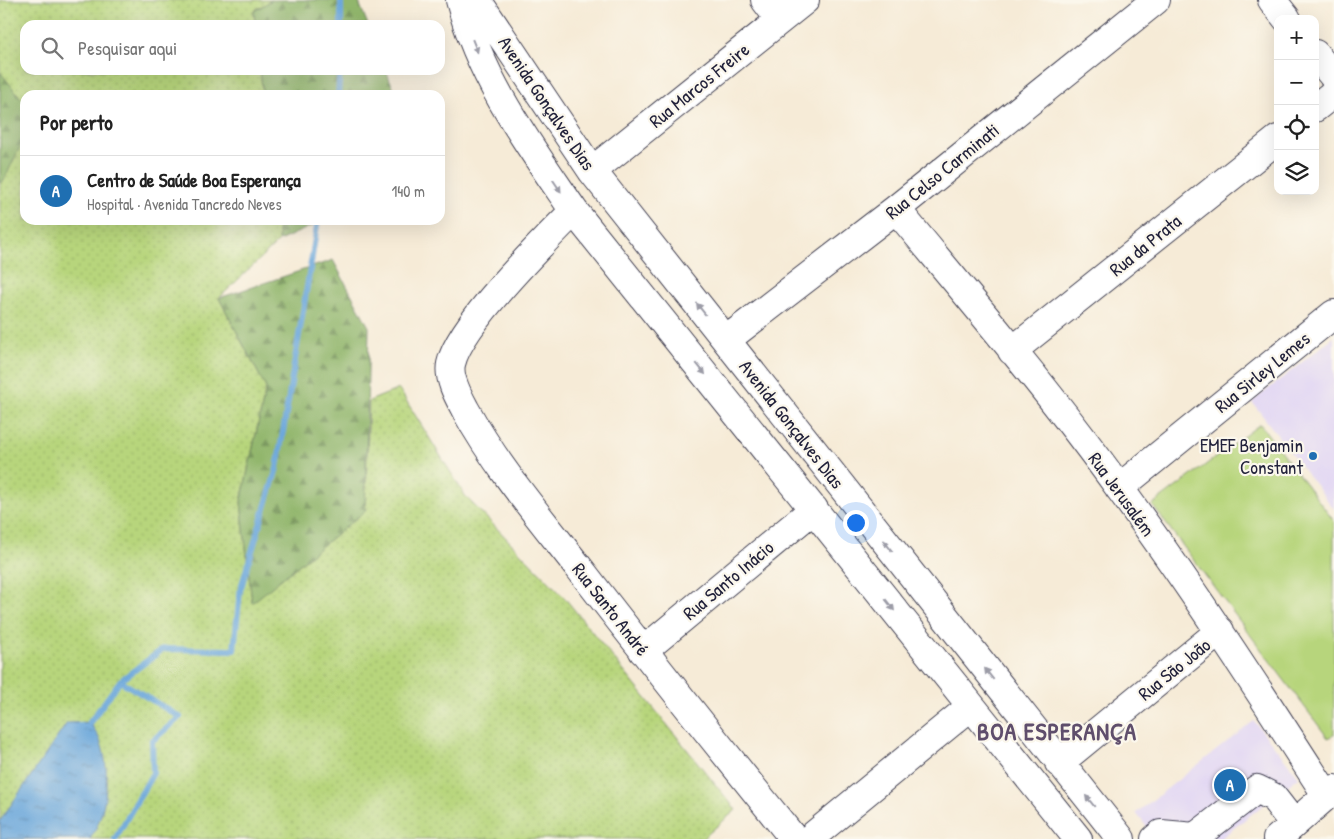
<!DOCTYPE html>
<html lang="pt">
<meta charset="utf-8">
<style>
body{margin:0;font-family:"Patrick Hand",sans-serif;background:#f6f6f6;color:#222}
.controls{position:absolute;right:15px;top:15px;display:grid;overflow:hidden;border-radius:10px;box-shadow:0 5px 20px #0002}
.controls button{width:45px;height:45px;display:grid;place-items:center;padding:0;border:0;border-bottom:1px solid #e0e0e0;background:#fff;color:#222;font:25px sans-serif}
.you{position:absolute;left:855px;top:522px;width:18px;height:18px;margin:-12px;border:4px solid #fff;border-radius:50%;background:#1a73e8;box-shadow:0 0 0 8px #1a73e833}
.badge{display:grid;place-items:center;width:32px;height:32px;border-radius:50%;background:#1f6fb2;color:#fff;font-size:16px;font-weight:700}
.pin{position:absolute;translate:-50% -50%;border:2px solid #fff;box-shadow:0 1px 5px #0006}
.list{margin:0;padding:0;list-style:none}
h2{display:flex;justify-content:space-between;align-items:center;height:65px;margin:0;padding:0 20px;font-size:21px}
h2 small{font-size:16px;font-weight:400;color:#767676}
.list li{display:grid;grid-template-columns:32px 1fr auto;gap:15px;align-items:center;box-sizing:border-box;height:70px;padding:0 20px;border-top:1px solid #e0e0e0}
.list b{display:block;font-size:19px;white-space:nowrap}
.list p{margin:0;font-size:16px;white-space:nowrap;color:#767676}
.list em{font-size:16px;font-style:normal;color:#767676}
.icon{flex:none;width:28px;height:28px;fill:none;stroke:currentColor;stroke-width:2;stroke-linecap:round;stroke-linejoin:round}
.map{position:relative;flex:none;width:1334px;height:839px;overflow:hidden}
.search{position:absolute;background:#fff;box-shadow:0 5px 20px #0002;left:20px;top:20px;width:425px;height:55px;display:flex;align-items:center;gap:12px;box-sizing:border-box;padding:0 18px;border-radius:15px;color:#767676;font-size:19px}
.panel{position:absolute;background:#fff;box-shadow:0 5px 20px #0002;left:20px;top:90px;width:425px;height:135px;border-radius:15px}
.map>svg:first-child{display:block}
.built{fill:#e0d4f4}
.grass{fill:url(#grass-dots);stroke:#6c7c5c}
.forest{fill:url(#forest-firs);stroke:#5a6c54}
.pitch{fill:#b7d57c;stroke:#6c7c5c}
.water{fill:url(#water-ripples);stroke:#46648a}
.lines{fill:none;stroke-linecap:round;stroke-linejoin:round}
.stream{stroke:#69a6da;stroke-width:6}
.minor-casing{stroke:#424052;stroke-width:30}
.minor{stroke:#fff;stroke-width:28}
.oneway{fill:#9c9ca7}
.poi-dot{fill:#1f6fb2;stroke:#fbf7ec;stroke-width:2}
.labels{text-anchor:middle;stroke-width:4.5;stroke-linejoin:round;paint-order:stroke}
.street-label{font-size:19px;fill:#22223b;stroke:#fbf7ec}
.poi-label{font-size:19px;fill:#22223b;stroke:#fbf7ec;text-anchor:end}
.district-label{font-size:24px;font-weight:bold;letter-spacing:1px;fill:#5f4e6c;stroke:#fbf7ec}
</style>
<div class="map">
<svg width="1334" height="839" viewBox="0 0 1334 839">
<defs>
<pattern id="grass-dots" width="8" height="8" patternUnits="userSpaceOnUse" patternTransform="scale(1.25)"><rect width="8" height="8" fill="#b7d57c"/><path d="M2 2h.1M6 6h.1" fill="none" stroke="#9db76c" stroke-width="1.8" stroke-linecap="round"/></pattern>
<pattern id="forest-firs" width="22" height="20" patternUnits="userSpaceOnUse" patternTransform="scale(1.25)"><rect width="22" height="20" fill="#91b66c"/><path d="M5 1l3.5 6h-7zM16 11l3.5 6h-7z" fill="#76945a"/></pattern>
<pattern id="water-ripples" width="26" height="14" patternUnits="userSpaceOnUse" patternTransform="scale(1.25)"><rect width="26" height="14" fill="#69a6da"/><path d="M2 4q2-2 4 0t4 0M15 11q2-2 4 0t4 0" fill="none" stroke="#5687b2"/></pattern>
</defs>
<rect width="100%" height="100%" fill="#fbf7ec"/>
<filter id="ink" filterUnits="userSpaceOnUse"><feTurbulence type="fractalNoise" baseFrequency=".02" numOctaves="2"/><feDisplacementMap in="SourceGraphic" scale="10" xChannelSelector="R" yChannelSelector="G"/><feConvolveMatrix kernelMatrix="1 2 1 2 8 2 1 2 1" color-interpolation-filters="sRGB"/></filter>
<filter id="wash" filterUnits="userSpaceOnUse"><feTurbulence type="fractalNoise" baseFrequency=".0096" numOctaves="4" result="noise"/><feDisplacementMap in="SourceGraphic" scale="20" xChannelSelector="R" yChannelSelector="G"/><feGaussianBlur stdDeviation="1.12" result="paint"/><feColorMatrix in="noise" values="0 0 0 0 0 0 0 0 0 0 0 0 0 0 0 0 0 1.4 0 .05"/><feComposite in="paint" operator="in"/></filter>
<g filter="url(#wash)">
<rect width="100%" height="100%" fill="#f6ebd7"/>
<path class="built" d="M1334,337V509L1252,402Z
M1254,721L1299,777L1220,839H1156L1136,813Z"/>
<path class="grass" d="M0,0H272L254,11L255,25H25V70H260L263,95H25V220H277L279,241L219,298L266,388L241,502L252,602L365,511L369,401L399,389L466,497L564,597L736,810L702,839H0Z"/>
<path class="forest" d="M272,0H358L368,25H255L254,11Z
M260,70H386L396,95H263Z
M0,72L25,103V137L4,180L0,183Z
M277,220H325L279,241Z
M333,260L369,327L365,511L252,603L241,502L266,388L219,298Z"/>
<path class="pitch" d="M1260,424L1334,521V734L1328,738L1152,505Z"/>
<path class="water" d="M90,722C93,728 99,736 101,743C111,772 107,813 90,839H0V821L67,723Z"/>
<g class="lines">
<path class="stream" d="M341,25V0
M338,95L340,70
M90,722L120,681L163,649L234,650L240,591L277,468L318,220
M115,839L153,773L152,741L180,717L120,681"/>
</g>
</g>
<g filter="url(#ink)">
<g class="lines">
<defs>
<path id="minor" d="M460,0C480,79 529,145 574,211L1078,839
M477,0L592,171L1121,839
M765,0L780,20
M1272,0L1287,19
M1315,54L1334,77
M1315,108L1334,93
M592,171L805,0
M896,209C972,301 1050,392 1120,489C1193,589 1260,692 1327,796
M574,211C544,241 459,325 451,364C448,378 458,396 465,409C496,466 540,518 580,569C650,660 722,750 794,839
M726,340L896,209L1156,0
M1012,351L1278,139
M1119,488L1334,314
M643,651L814,509
M1059,763L1220,631
M809,839L970,707
M1155,839L1161,834L1195,837L1257,789L1273,797L1294,824
M1277,839L1334,789"/>
</defs>
<use href="#minor" class="minor-casing"/>
<use href="#minor" class="minor"/>
</g>
<defs><path id="oneway-solid" d="M-6-.8H1V-3.2L6.5 0L1 3.2V.8H-6Z" transform="scale(1.25)"/></defs>
<g class="oneway">
<use href="#oneway-solid" transform="translate(475 46) rotate(68)"/>
<use href="#oneway-solid" transform="translate(557 186) rotate(56)"/>
<use href="#oneway-solid" transform="translate(701 309) rotate(-128)"/>
<use href="#oneway-solid" transform="translate(701 369) rotate(51)"/>
<use href="#oneway-solid" transform="translate(888 546) rotate(-128)"/>
<use href="#oneway-solid" transform="translate(890 605) rotate(52)"/>
<use href="#oneway-solid" transform="translate(989 674) rotate(-128)"/>
<use href="#oneway-solid" transform="translate(1090 801) rotate(-129)"/>
</g>
</g>
<circle class="poi-dot" cx="1313" cy="456" r="5"/>
<g class="labels">
<g class="street-label">
<text transform="translate(699 85) rotate(-39)" y="7">Rua Marcos Freire</text>
<text transform="translate(547 103) rotate(56)" y="7">Avenida Gonçalves Dias</text>
<text transform="translate(942 171) rotate(-39)" y="7">Rua Celso Carminati</text>
<text transform="translate(1145 245) rotate(-39)" y="7">Rua da Prata</text>
<text transform="translate(1262 372) rotate(-39)" y="7">Rua Sirley Lemes</text>
<text transform="translate(792 424) rotate(52)" y="7">Avenida Gonçalves Dias</text>
<text transform="translate(1122 494) rotate(54)" y="7">Rua Jerusalém</text>
<text transform="translate(728 580) rotate(-40)" y="7">Rua Santo Inácio</text>
<text transform="translate(611 609) rotate(52)" y="7">Rua Santo André</text>
<text transform="translate(1174 669) rotate(-39)" y="7">Rua São João</text>
</g>
<g class="poi-label">
<text x="1303" y="452">EMEF Benjamin<tspan x="1303" dy="22">Constant</tspan></text>
</g>
<g class="district-label">
<text x="1057" y="740">BOA ESPERANÇA</text>
</g>
</g>
</svg>
<div class="controls">
<button>+</button>
<button>−</button>
<button><svg class="icon" aria-label="locate" viewBox="0 0 24 24"><circle cx="12" cy="12" r="6"/><path d="M12 2v4M12 18v4M2 12h4M18 12h4"/></svg></button>
<button><svg class="icon" aria-label="layers" viewBox="0 0 24 24"><path d="M12 4l9 5-9 5-9-5zM3 14l9 5 9-5"/></svg></button>
</div>
<div class="you"></div>
<div class="pin badge" style="left:1230px;top:785px">A</div>
<div class="search"><svg class="icon" aria-label="search" viewBox="0 0 24 24"><circle cx="10" cy="10" r="6"/><path d="M15 15l6 6"/></svg>Pesquisar aqui</div>
<section class="panel">
<h2>Por perto<small></small></h2>
<ul class="list">
<li><span class="badge">A</span><div><b>Centro de Saúde Boa Esperança</b><p>Hospital · Avenida Tancredo Neves</p></div><em>140 m</em></li>
</ul>
</section>
</div>
